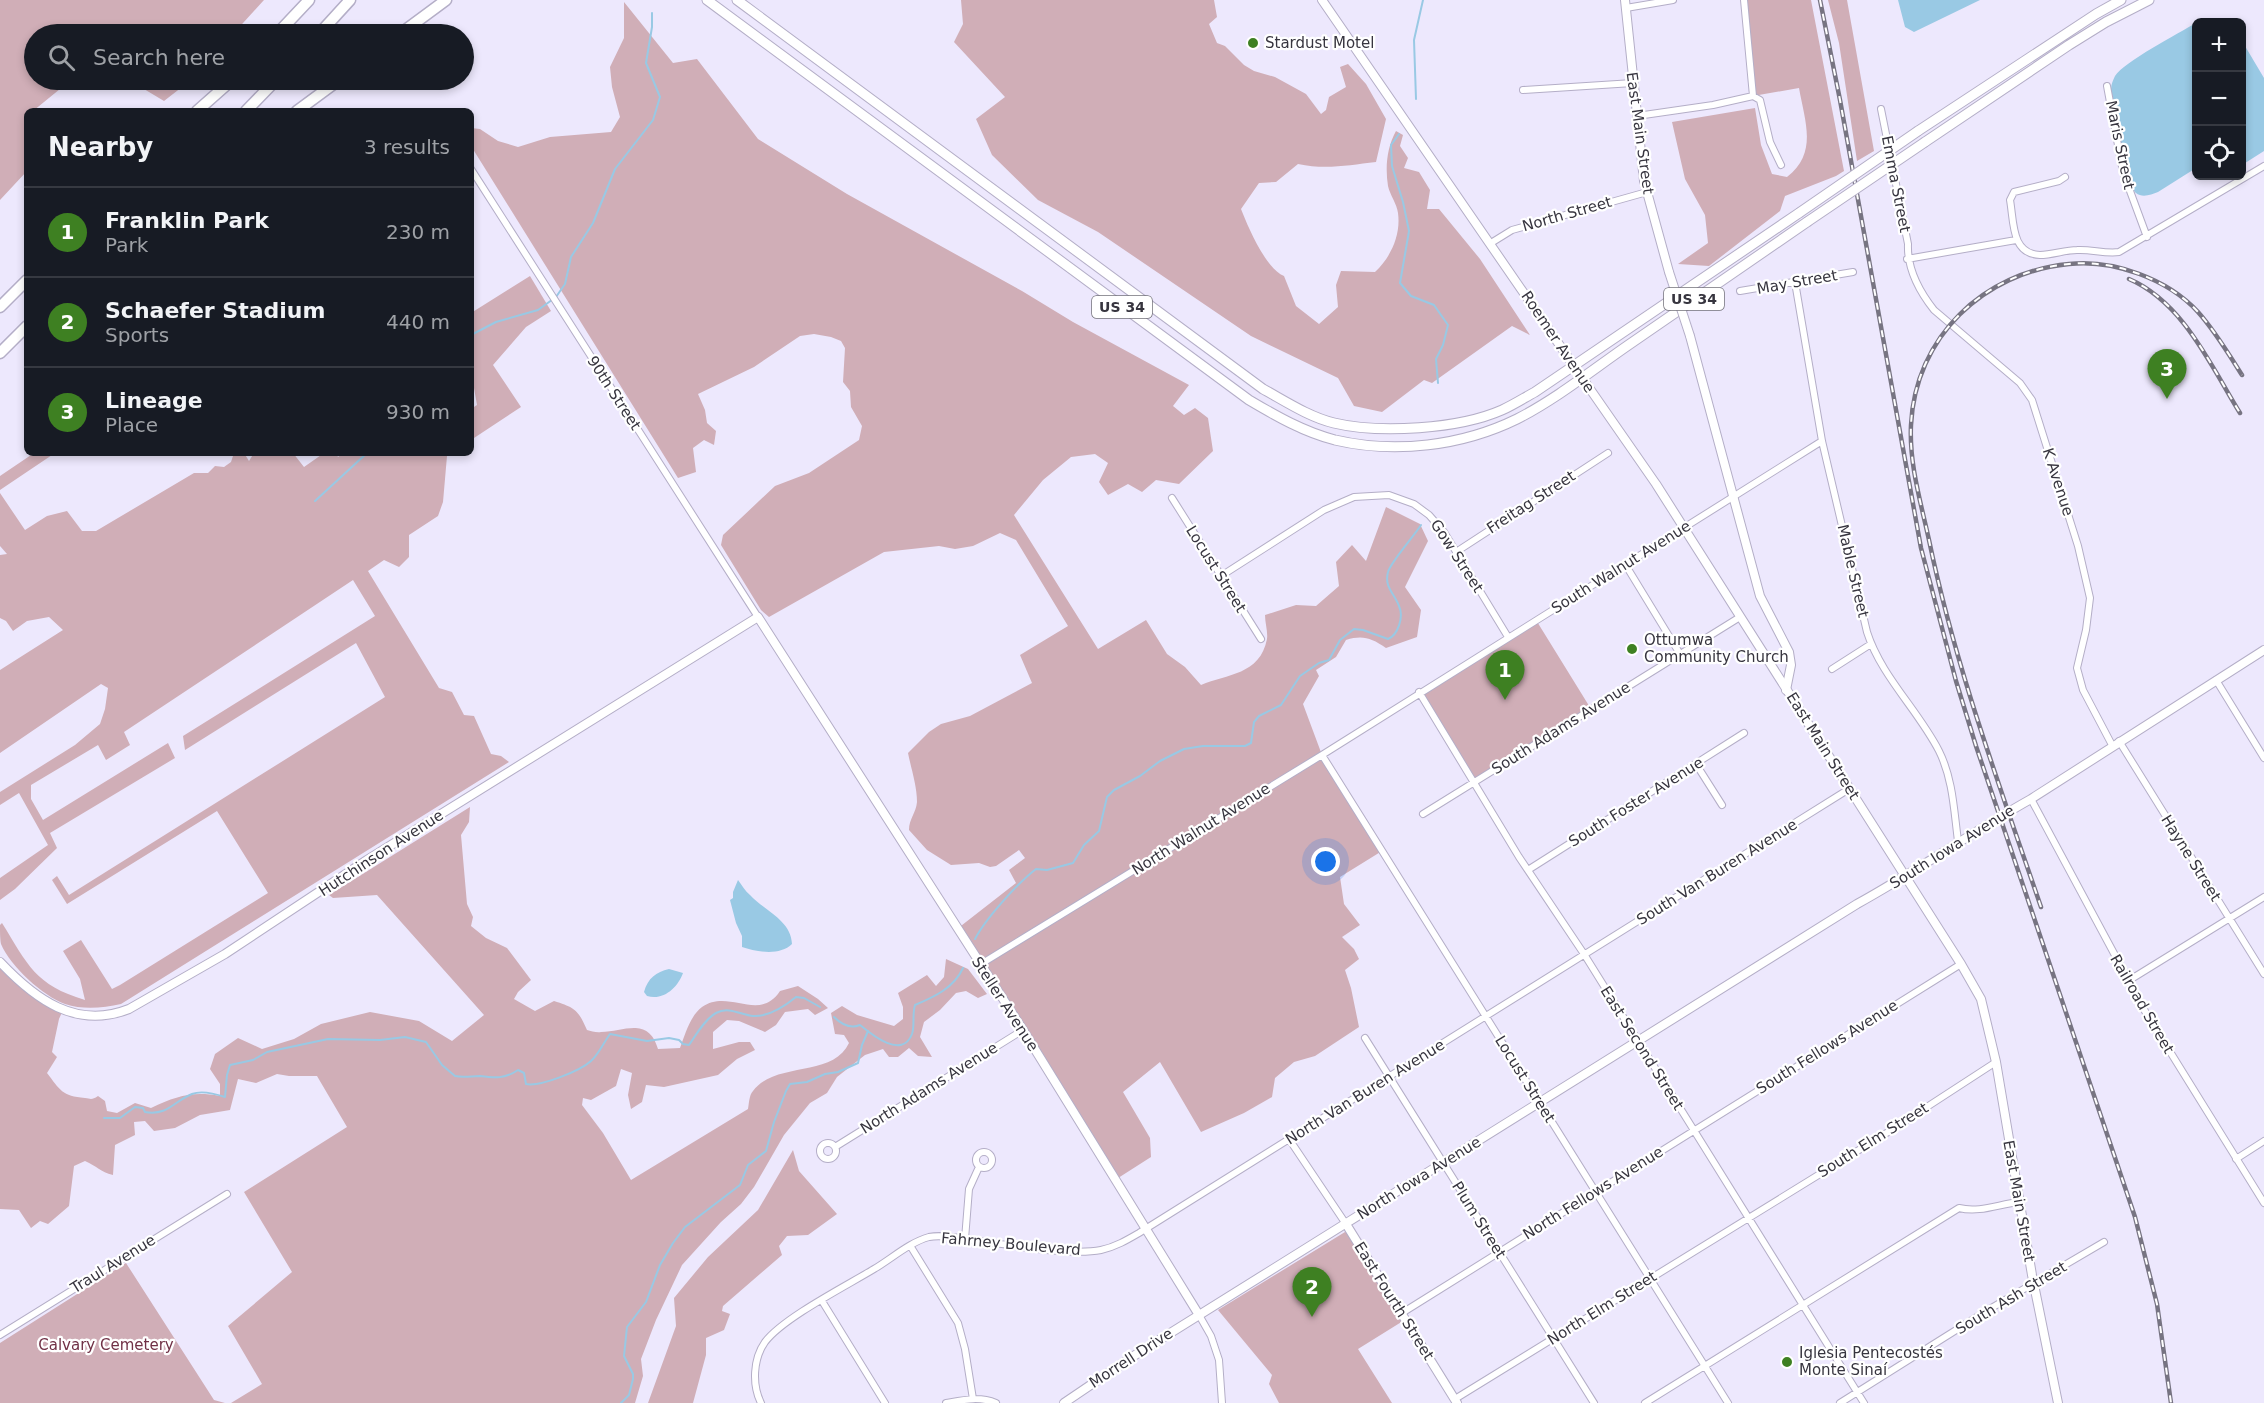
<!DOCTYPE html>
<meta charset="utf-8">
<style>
body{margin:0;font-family:"DejaVu Sans",sans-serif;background:#242831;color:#f1f3f6}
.controls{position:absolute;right:18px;top:18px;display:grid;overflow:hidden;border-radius:9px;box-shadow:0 3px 9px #0003}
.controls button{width:54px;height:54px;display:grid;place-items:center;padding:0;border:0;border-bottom:2px solid #363941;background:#171b24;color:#f1f3f6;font:30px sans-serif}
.you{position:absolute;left:1326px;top:862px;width:21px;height:21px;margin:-15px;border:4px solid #fff;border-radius:50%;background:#1a73e8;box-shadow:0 0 0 9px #1a73e833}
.badge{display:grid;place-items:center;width:39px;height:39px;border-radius:50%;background:#3e8022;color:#fff;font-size:20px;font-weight:700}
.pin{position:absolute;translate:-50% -50px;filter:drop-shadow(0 2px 3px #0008)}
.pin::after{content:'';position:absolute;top:32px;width:21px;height:18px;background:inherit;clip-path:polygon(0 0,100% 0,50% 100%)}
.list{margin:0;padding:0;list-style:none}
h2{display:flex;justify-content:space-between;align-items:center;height:78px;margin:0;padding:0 24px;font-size:26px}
h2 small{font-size:20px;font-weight:400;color:#9ea1a6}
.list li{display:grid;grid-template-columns:39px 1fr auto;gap:18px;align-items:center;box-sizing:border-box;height:90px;padding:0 24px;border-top:2px solid #363941}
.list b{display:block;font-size:22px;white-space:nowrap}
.list p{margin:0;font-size:20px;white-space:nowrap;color:#9ea1a6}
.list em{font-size:20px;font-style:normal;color:#9ea1a6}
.icon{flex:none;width:33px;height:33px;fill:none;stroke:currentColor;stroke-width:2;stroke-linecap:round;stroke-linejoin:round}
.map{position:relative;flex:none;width:2264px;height:1403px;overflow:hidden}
.search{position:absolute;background:#171b24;box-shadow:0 3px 9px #0003;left:24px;top:24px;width:450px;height:66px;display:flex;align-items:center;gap:15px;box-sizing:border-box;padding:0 21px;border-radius:33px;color:#9ea1a6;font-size:22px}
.panel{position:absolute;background:#171b24;box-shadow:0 3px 9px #0003;left:24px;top:108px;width:450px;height:348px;border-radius:9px}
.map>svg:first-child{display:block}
.green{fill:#d0aeb7}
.water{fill:#99c9e4}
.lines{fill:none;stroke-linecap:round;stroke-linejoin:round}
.stream{stroke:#99c9e4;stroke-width:2}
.minor-casing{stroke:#b4aec7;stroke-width:8}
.tertiary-casing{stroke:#b4aec7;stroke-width:10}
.secondary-casing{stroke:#b4aec7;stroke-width:10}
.trunk-casing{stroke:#b4aec7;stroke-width:11}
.motorway-casing{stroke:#b4aec7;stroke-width:13}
.minor{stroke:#fff;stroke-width:6}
.tertiary{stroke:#fff;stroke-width:8}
.secondary{stroke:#fff;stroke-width:8}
.trunk{stroke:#fff;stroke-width:9}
.motorway{stroke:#fff;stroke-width:10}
.rail-casing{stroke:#777482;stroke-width:4.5}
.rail{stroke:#fff;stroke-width:2;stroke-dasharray:7;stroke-linecap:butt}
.tertiary-bridge-casing{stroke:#b4aec7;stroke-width:10;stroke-linecap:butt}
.trunk-bridge-casing{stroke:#b4aec7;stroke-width:11;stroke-linecap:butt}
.tertiary-bridge{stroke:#fff;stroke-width:8}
.trunk-bridge{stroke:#fff;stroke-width:9}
.poi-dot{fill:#3e8022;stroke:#fff;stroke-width:2}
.labels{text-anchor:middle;stroke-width:4.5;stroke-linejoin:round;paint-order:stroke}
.shield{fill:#fff;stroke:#737279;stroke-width:1.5}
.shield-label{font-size:14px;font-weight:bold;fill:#37353f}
.poi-label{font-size:15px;fill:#37353f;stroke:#fff;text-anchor:start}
.street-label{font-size:15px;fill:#37353f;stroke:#fff}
.park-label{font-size:15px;fill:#703146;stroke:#fff}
</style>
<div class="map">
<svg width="2264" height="1403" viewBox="0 0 2264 1403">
<rect width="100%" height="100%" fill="#ede8fd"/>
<path class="green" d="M0,0H264L233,34H34V80H71L33,111H27V171L0,200Z
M961,0H1214L1217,17L1209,24L1217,43L1225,46L1244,65L1254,71L1275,77L1306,94L1321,114L1326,110L1329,97L1346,87L1340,67L1348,64L1366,84L1386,119L1376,162C1349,165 1326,170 1298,164L1276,182L1259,183L1241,209C1248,227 1266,269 1284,276L1296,306L1319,324L1338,307L1336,285L1341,271L1375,272C1391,257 1401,235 1398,213C1397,204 1390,195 1388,186C1385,167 1387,147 1396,131L1403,135L1400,146L1408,158L1404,168L1419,172L1430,190L1427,209H1439L1480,259L1530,335L1512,326L1432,383L1424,380L1382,412L1354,406L1338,378L1251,336L1098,232L1038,200L992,155L976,119L1005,97L954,42L963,24Z
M1744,0H1811L1844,171L1836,176L1785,196L1780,211L1709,266L1678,264L1708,243L1705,215L1685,179L1672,122L1755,108L1761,145L1772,174L1787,177C1818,153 1805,122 1799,88L1753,96Z
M1828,0H1847L1874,151L1857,161L1839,43Z
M624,2L673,63L697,59L758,139L847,194L1022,291L1073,322L1189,385L1173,406L1184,415L1195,408L1208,418L1213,451L1179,484L1156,480L1142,492L1128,484L1108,495L1099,482L1108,463L1095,454L1071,457L1043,480L1014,515L1098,649L1146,620L1167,654L1185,667L1201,685C1227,674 1260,675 1267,639C1268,632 1265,623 1265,615L1296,605L1316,606L1339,586L1336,562L1352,545L1366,561L1386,507L1420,524L1428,541L1405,587L1421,610L1417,637L1386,648C1371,638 1363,635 1346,640L1336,657L1316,670L1319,676L1303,704L1322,755L1382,851L1340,877L1344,904L1360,925L1342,937L1354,949L1359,959L1345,970L1351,988L1359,1027L1315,1056L1294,1062L1275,1078L1272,1097L1244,1113L1201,1132L1160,1062L1123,1092L1150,1138L1151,1157L1115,1180L957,929L1016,883L1009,870L1025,858L1019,850L996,866L990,867L979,863L951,865L927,850L909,830C909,819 916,813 917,802C917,786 911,768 908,753L929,732L941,724L970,716L1032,683L1020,655L1068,626L1016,540L1000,533L973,546L955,549L939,546L884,552L769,617L761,610L721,545L723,535L775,486L809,473L859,440L862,426L851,407L850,391L843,382L845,348L841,341L831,337L814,334L800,336L754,367L698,394L705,410L707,423L716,431L714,445L704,440L693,448L696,472L678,478L471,146V128L480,129L498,141L518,147L550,137L611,132L620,117L612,87L610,67L624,38Z
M129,80H191L164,101Z
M530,276L551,311L526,327L493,365L521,407L471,440V409L477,405L474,388L471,391V313Z
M34,453H55L0,490V476Z
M234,453H244L249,461L254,453H293L304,467L324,453H336L338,457L343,453H451L447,456L443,502L438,516L409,535V557L399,567L384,560L368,571L439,688L452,692L464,715L474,716L491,754L501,756L509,762L121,1004C103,1008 83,1010 65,1004C43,996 10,966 1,944C0,939 0,931 0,925L2,923C28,965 35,985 85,1000L80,979L63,951L81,940L112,989L120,985L268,893L217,811L67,904L52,880L57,876L69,895L385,697L356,643L185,750L183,736L375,616L353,580L124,732L130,745L106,760L98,745L31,785V799L43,820L168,743L175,758L50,833L57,848L15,889L0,900V878L48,845L19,793L0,805V792L75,745L100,724L105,709L108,688L101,684L0,753V670L63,630L49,617L27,621L13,631L6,621L0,618V555L7,554L0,546V493L25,530L47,516L67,511L82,531H96L194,473H208L215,466L224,467L231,462Z
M1536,620L1591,709L1473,782L1419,692Z
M470,807L469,822L461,835L467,904L473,917L471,926L486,938L507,948L531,980L518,992L514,999L535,1011L554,1001C576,1008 578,1010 587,1030C591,1031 597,1033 601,1032C624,1032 648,1016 658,1049L680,1048C685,1035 690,1016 702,1007C729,988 759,1023 780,991L798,986L818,999L828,1008L815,1015L808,1009L785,1012L776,1025L765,1032L739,1021L727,1020L713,1032V1049L739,1042H750L755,1050L737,1059L718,1075L664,1087L646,1085L642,1102L631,1109L628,1095L632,1073L621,1069L616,1086L591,1100L583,1098L582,1105L603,1133L631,1180L748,1109C749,1104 749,1095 753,1091C775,1061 833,1078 849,1043L844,1035L835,1034L831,1013L842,1006L857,1015L894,1026L903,1019V1007L898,993L927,975L936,986L944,977L946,959L968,969L987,994L978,998L966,991L956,993L940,1010L924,1022L920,1037L932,1057L918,1056L909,1048L898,1057H889L883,1049L865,1055L837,1077L827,1093L810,1103L784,1135L754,1187L741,1204L721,1222L682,1265L656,1320L641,1359L643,1376L635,1403H231L262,1384L228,1326L292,1272L244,1192L347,1127L317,1076H289L277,1074L256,1083L238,1079L230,1110L200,1115L175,1128L154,1131L145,1121L134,1122L135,1135L115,1145L113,1175C100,1172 97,1166 85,1161L74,1166L69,1206L48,1224L40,1221L31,1228L19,1210L0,1209V962L19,982L63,1010L59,1019L52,1052L57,1057L47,1073C60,1090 62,1096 85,1098C91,1099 92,1100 98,1096L105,1101L107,1111L117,1113L135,1103L151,1108C177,1096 192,1091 220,1096V1084L210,1069L215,1054L238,1038L262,1049L294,1039L321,1024L370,1012L419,1021L452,1041L484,1015L377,895L333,898L329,895Z
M793,1150L799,1171L837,1214L808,1235L787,1236L779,1246L782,1255L723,1306L722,1311L730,1314L724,1330L706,1338V1355L693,1403H648L676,1326L674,1298L708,1257L758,1210Z
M1345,1232L1349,1234L1403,1321L1358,1349L1392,1403H1279L1269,1384L1272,1375L1218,1310Z
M126,1263L214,1400L225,1403H0V1343Z"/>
<path class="water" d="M1898,0H1980L1914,32L1905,27Z
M2196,23V168L2158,192C2151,195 2142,198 2136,193C2127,186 2110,103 2111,89C2111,85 2113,80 2115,76C2124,62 2179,33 2196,23Z
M2242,41L2264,78V151L2242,165Z
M738,880C742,885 745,891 750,895C765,911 791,920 792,944C780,956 757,952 742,947V936L736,923L730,900L733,898V892Z
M669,969L683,973C678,987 664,1001 647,996L644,992C648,978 656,972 669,969Z"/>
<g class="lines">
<path class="stream" d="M1416,99L1414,40L1423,0
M1399,134L1391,145L1392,166L1403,202L1409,231L1400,283L1411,296L1434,305L1448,325L1443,345L1436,359L1438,383
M471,335L496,322L538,310L556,297L565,284L571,257L593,223L615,169L653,120L660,97L646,63L652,27V13
M315,501L367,453
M975,939C986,918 1018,883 1036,869L1047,870L1073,863L1084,845L1099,831L1107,797L1114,790L1140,776L1160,761L1184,749L1203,746H1245L1251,743L1254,722L1259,716L1281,705L1300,676L1319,663L1329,660L1340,640L1354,629L1363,630L1388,639C1398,635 1404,617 1399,606C1394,593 1384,587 1388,572C1390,563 1414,536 1421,525
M834,1017C841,1024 850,1029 860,1025C871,1034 902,1060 912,1034C915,1025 912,1015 915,1005C934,997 954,988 963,968
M104,1118H120L135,1107L143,1108L145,1112C168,1116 174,1101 192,1094C202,1090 216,1094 225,1097L227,1075L230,1065L253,1060L267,1052L328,1039L380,1040L405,1037L426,1042L442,1065L455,1076C463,1078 472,1076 480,1076C495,1078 505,1079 518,1070L524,1073L526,1084C540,1087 580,1071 591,1061C599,1054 604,1042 610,1034L647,1041L669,1038L679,1040L683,1044L689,1045C696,1035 705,1019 716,1013C729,1006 741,1015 753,1016C768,1017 785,1006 796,997L804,998L820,1007
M621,1403L629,1395L633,1379V1374L624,1356L627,1327L646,1302L660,1265L673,1243L685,1227L740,1185L748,1165L766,1151L774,1122L786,1091L790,1084L807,1082L825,1074L838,1072L858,1063L862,1045L868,1031"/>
<defs>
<path id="minor" d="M1744,0L1753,96L1760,100L1770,142L1781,165
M1626,8L1673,0
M2107,86L2123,172L2147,237
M1523,90L1633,83
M1881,109L1908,244C1907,268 1919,291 1934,310L2020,383L2032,400L2078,546L2090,598L2086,630L2077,668L2083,690L2112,745
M1637,116L1713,105L1753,96
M471,169L758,617
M2065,177L2059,181L2014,192L2010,200C2014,222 2011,254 2040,255C2052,255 2065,250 2077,250C2091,249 2105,254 2119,252L2264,166
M1491,243L1512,230L1647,192
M1907,259L2016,240
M1795,282L1822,441L1867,632C1881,676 1918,710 1939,751C1953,779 1954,811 1958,841
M1740,291L1853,272
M1172,498L1261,639
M1456,552L1608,453
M1625,564L1680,654
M1221,576L1324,510L1354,497L1389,495L1414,504L1429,515L1444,532L1508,637
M1832,669L1871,644
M2216,680L2264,758
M1419,692L1519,857L1584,954L1864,1403
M2119,741L2264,974
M1322,755L1728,1403
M1696,764L1722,805
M2031,799L2146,1013L2264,1203
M1423,814L1740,617
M1528,870L1744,733
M981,964L1322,755L1822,441
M2128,981L2264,897
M1365,1038L1594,1403
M1289,1139L1346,1224
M820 1151a8 8 0 1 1 16 0a8 8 0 1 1-16 0Z
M835,1147L1023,1030
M976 1160a8 8 0 1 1 16 0a8 8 0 1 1-16 0Z
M2236,1159L2264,1141
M965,1239L969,1189L979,1167
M911,1247L958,1323L965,1349L973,1399
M822,1301L885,1403
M1402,1313L1961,964
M1199,1315L1211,1336L1219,1360L1222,1403
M0,1335L227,1194
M1455,1399L1893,1129L1996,1062
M761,1403C752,1385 753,1359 765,1342C783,1318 846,1286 874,1269C891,1259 910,1242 929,1237C944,1234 964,1239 979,1241C1011,1245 1071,1256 1101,1250C1115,1247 1127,1240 1139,1233L1849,789
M946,1403C963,1400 979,1396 996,1403
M1645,1403L1959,1208C1980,1213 1999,1204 2019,1202
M1840,1403L1988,1310L2104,1242"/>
<path id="tertiary" d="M1322,0L1574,366
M1625,0L1644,181L1669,272
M1690,336L1760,596L1789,652L1791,665L1786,690
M0,962C35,999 76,1030 129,1009L225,954L367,860L758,617L1023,1030L1199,1315"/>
<path id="secondary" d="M1574,366L1656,484L1961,964L1981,999L1996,1062L2032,1275L2058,1403
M1346,1224L1457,1403
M1064,1403L1132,1357L1857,904C1917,871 1972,832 2031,799L2264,650"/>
<path id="trunk" d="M707,0L1249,400C1276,416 1304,432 1335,440C1395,454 1462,446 1517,419C1556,399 1591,371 1627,346C1687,304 1747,263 1807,222
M737,0L1263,389C1285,401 1309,417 1334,423C1380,434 1459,429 1502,410C1513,405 1524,398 1535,392L1799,213
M1918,131L2096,14L2121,0
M1925,142L2069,45L2106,22L2149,0"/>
<path id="motorway" d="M277,34L309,0
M319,34L350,0
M400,34L446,0
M197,111L232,80
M246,111L276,80
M297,111L339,80
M0,307L27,280
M0,353L27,326"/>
</defs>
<use href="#minor" class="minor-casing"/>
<use href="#tertiary" class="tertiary-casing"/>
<use href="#secondary" class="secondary-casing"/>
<use href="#trunk" class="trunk-casing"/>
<use href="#motorway" class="motorway-casing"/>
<use href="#minor" class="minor"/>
<use href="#tertiary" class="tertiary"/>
<use href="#secondary" class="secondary"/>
<use href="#trunk" class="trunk"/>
<use href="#motorway" class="motorway"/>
<defs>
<path id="rail" d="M1820,0L1840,100L1921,548L1956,681L1976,746L2135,1217L2157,1304L2171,1403
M2129,279C2183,302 2211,366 2240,413
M2041,907C2000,787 1955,666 1929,540C1921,503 1909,464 1911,425C1915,337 1984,272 2069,264C2113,259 2168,279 2198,312C2215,331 2228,353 2242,375"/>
</defs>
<use href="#rail" class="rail-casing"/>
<use href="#rail" class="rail"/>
<defs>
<path id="tertiary-bridge" d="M1669,272L1690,336"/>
<path id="trunk-bridge" d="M1799,213L1918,131
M1807,222L1925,142"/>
</defs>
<use href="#tertiary-bridge" class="tertiary-bridge-casing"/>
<use href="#trunk-bridge" class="trunk-bridge-casing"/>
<use href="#tertiary-bridge" class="tertiary-bridge"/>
<use href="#trunk-bridge" class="trunk-bridge"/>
</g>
<g class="poi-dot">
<circle cx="1253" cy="43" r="6"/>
<circle cx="1632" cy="649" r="6"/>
<circle cx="1787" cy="1362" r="6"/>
</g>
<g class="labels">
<g class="shield">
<rect x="1664" y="288" width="60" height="22" rx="4.5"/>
<rect x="1092" y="296" width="60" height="22" rx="4.5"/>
</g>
<g class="shield-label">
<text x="1694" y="304">US 34</text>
<text x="1122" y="312">US 34</text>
</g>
<g class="poi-label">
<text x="1265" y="48">Stardust Motel</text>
<text x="1644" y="645">Ottumwa<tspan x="1644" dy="17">Community Church</tspan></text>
<text x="1799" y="1358">Iglesia Pentecostés<tspan x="1799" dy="17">Monte Sinaí</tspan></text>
</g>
<g class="street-label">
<text transform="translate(1640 133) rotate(82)" y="5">East Main Street</text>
<text transform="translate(2120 145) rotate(78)" y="5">Maris Street</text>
<text transform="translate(1896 184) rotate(79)" y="5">Emma Street</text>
<text transform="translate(1567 214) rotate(-16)" y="5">North Street</text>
<text transform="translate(1797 282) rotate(-10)" y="5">May Street</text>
<text transform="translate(1558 342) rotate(56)" y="5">Roemer Avenue</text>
<text transform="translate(614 393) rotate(57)" y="5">90th Street</text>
<text transform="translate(2058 482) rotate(72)" y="5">K Avenue</text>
<text transform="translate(1531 502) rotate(-33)" y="5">Freitag Street</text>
<text transform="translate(1457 556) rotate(57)" y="5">Gow Street</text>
<text transform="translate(1621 567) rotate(-32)" y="5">South Walnut Avenue</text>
<text transform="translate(1216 569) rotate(58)" y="5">Locust Street</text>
<text transform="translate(1853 571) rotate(77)" y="5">Mable Street</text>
<text transform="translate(1561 728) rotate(-32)" y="5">South Adams Avenue</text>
<text transform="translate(1823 746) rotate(58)" y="5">East Main Street</text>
<text transform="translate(1636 802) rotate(-32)" y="5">South Foster Avenue</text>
<text transform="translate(1201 829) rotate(-32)" y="5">North Walnut Avenue</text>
<text transform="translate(1952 847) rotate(-32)" y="5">South Iowa Avenue</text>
<text transform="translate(381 853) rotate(-33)" y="5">Hutchinson Avenue</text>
<text transform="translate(2191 858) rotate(58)" y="5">Hayne Street</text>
<text transform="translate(1717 872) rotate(-32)" y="5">South Van Buren Avenue</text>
<text transform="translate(1005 1004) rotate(57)" y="5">Steller Avenue</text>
<text transform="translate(2142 1004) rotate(60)" y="5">Railroad Street</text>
<text transform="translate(1827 1047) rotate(-32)" y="5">South Fellows Avenue</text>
<text transform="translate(1642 1048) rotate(58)" y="5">East Second Street</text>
<text transform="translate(1525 1079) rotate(58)" y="5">Locust Street</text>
<text transform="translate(929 1088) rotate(-32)" y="5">North Adams Avenue</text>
<text transform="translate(1365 1092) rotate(-32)" y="5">North Van Buren Avenue</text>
<text transform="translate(1873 1140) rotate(-32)" y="5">South Elm Street</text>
<text transform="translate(1419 1178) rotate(-32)" y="5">North Iowa Avenue</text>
<text transform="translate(1593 1193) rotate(-32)" y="5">North Fellows Avenue</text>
<text transform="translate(2019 1201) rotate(80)" y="5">East Main Street</text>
<text transform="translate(1479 1220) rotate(58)" y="5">Plum Street</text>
<text transform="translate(1011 1244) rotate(5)" y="5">Fahrney Boulevard</text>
<text transform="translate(113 1264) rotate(-32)" y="5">Traul Avenue</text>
<text transform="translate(2011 1298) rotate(-31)" y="5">South Ash Street</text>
<text transform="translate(1394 1301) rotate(58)" y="5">East Fourth Street</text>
<text transform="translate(1602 1308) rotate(-32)" y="5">North Elm Street</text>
<text transform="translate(1131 1358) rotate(-33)" y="5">Morrell Drive</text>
</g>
<g class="park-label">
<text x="106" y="1350">Calvary Cemetery</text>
</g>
</g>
</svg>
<div class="controls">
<button>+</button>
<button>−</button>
<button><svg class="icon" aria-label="locate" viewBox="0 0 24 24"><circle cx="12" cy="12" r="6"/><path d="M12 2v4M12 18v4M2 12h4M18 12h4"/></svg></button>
</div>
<div class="you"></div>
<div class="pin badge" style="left:1505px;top:700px">1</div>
<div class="pin badge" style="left:1312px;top:1317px">2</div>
<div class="pin badge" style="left:2167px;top:399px">3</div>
<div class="search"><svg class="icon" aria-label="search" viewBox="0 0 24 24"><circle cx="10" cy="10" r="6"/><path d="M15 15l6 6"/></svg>Search here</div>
<section class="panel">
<h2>Nearby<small>3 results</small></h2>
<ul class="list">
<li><span class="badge">1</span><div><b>Franklin Park</b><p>Park</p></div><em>230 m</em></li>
<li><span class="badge">2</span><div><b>Schaefer Stadium</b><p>Sports</p></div><em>440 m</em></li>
<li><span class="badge">3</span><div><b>Lineage</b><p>Place</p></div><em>930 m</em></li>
</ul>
</section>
</div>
